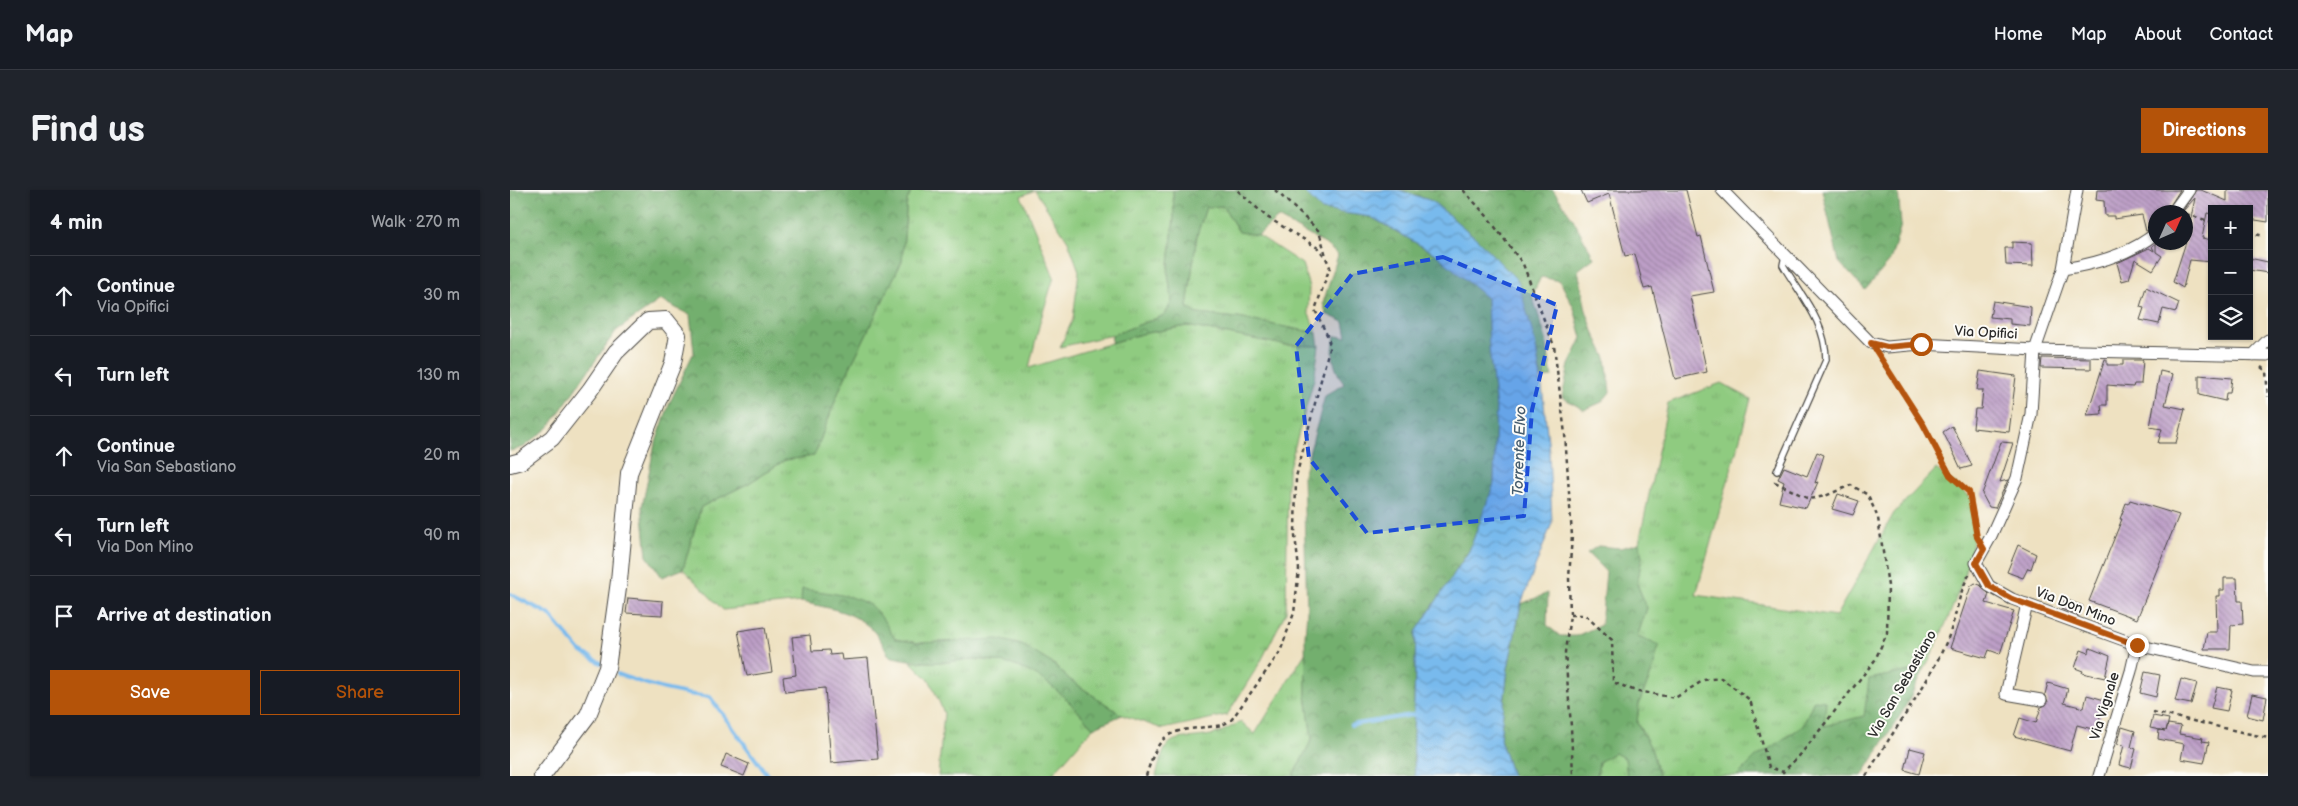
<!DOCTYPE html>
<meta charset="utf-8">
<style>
body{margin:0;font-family:"Balsamiq Sans",sans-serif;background:#20242c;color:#f1f3f6}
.controls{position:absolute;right:15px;top:15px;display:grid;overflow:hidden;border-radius:0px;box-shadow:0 1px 4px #0004}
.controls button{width:45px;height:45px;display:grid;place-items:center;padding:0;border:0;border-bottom:1px solid #363941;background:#171b24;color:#f1f3f6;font:25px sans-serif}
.compass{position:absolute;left:1638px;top:15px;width:45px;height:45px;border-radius:50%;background:#171b24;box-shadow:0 1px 4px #0004;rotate:45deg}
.stop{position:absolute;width:15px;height:15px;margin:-11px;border:4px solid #b45309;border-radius:50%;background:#fff}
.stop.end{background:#b45309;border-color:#fff;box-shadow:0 1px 5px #0008}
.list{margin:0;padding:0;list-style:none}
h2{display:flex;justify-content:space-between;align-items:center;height:65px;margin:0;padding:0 20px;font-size:21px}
h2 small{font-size:16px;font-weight:400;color:#9ea1a6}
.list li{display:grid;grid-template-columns:32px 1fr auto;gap:15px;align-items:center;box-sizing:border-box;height:80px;padding:0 20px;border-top:1px solid #363941}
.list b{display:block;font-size:19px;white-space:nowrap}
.list p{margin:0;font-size:16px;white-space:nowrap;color:#9ea1a6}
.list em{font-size:16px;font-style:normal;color:#9ea1a6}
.actions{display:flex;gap:10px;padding:15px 20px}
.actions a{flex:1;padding:11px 0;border:1px solid #b45309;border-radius:0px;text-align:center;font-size:18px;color:#b45309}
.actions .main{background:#b45309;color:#fff}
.icon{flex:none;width:28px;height:28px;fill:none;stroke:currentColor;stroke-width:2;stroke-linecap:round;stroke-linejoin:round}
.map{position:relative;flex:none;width:1758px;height:586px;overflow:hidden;border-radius:0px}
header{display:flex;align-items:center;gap:30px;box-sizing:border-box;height:70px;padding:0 25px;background:#171b24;border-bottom:1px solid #363941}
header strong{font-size:24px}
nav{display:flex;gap:28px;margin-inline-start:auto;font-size:18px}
.intro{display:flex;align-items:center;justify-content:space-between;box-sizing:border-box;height:120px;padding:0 30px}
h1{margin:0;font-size:35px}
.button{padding:12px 22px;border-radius:0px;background:#b45309;color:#fff;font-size:18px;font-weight:700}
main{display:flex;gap:30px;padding:0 30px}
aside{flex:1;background:#171b24;border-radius:0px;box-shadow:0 1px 4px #0004}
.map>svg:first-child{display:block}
.grass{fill:url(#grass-tufts);stroke:#5d7b56}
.forest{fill:url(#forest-crowns);stroke:#4f6d4c}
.water{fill:url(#water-waves);stroke:#52728c}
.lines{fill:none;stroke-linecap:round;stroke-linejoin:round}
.stream{stroke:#78baed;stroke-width:4}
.building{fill:url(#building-back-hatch)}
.lane-casing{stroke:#484642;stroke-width:8}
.street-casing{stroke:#484642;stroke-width:13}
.secondary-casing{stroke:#484642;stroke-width:18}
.path{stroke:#484642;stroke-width:2.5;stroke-dasharray:4 4;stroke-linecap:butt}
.lane{stroke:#fff;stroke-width:5.5}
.street{stroke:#fff;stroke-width:11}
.secondary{stroke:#fff;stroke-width:16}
.route{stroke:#b45309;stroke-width:6}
.marked{fill:#1d4ed8;fill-opacity:0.2;stroke:#1d4ed8;stroke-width:4;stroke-dasharray:10 6;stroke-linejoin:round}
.labels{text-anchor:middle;stroke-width:4;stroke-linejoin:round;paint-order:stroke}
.street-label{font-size:14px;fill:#2b2b2b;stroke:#fdfcf7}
.water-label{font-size:15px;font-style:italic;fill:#465d6f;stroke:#fdfcf7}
</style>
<header>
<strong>Map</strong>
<nav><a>Home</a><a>Map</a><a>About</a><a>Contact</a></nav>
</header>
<div class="intro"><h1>Find us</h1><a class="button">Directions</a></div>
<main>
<aside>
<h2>4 min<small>Walk · 270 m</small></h2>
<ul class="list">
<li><svg class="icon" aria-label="ahead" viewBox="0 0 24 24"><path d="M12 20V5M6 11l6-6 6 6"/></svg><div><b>Continue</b><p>Via Opifici</p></div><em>30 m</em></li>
<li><svg class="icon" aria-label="left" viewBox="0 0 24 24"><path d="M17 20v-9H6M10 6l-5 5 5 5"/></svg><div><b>Turn left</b></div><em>130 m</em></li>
<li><svg class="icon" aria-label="ahead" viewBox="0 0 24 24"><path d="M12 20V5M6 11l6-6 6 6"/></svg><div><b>Continue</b><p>Via San Sebastiano</p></div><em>20 m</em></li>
<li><svg class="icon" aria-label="left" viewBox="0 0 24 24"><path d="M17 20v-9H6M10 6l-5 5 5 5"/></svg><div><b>Turn left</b><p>Via Don Mino</p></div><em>90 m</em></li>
<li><svg class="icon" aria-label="arrive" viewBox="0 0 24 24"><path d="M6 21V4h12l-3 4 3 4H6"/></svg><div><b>Arrive at destination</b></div></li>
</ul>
<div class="actions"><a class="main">Save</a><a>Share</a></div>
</aside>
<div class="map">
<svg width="1758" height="586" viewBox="0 0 1758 586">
<defs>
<pattern id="grass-tufts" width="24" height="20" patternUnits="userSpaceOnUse" patternTransform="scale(1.25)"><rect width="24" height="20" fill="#8fcb80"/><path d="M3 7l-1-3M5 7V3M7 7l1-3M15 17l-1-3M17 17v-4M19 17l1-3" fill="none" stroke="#7cae6f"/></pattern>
<pattern id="forest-crowns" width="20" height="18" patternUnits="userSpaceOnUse" patternTransform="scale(1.25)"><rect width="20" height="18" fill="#73af6e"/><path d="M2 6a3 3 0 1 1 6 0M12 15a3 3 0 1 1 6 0" fill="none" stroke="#5f8f5b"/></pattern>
<pattern id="water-waves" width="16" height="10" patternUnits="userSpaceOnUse" patternTransform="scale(1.25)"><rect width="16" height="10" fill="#78baed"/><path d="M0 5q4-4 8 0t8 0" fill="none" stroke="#6397c0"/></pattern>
<pattern id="building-back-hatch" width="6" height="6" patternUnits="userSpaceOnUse" patternTransform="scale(1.25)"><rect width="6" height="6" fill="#bd9fc7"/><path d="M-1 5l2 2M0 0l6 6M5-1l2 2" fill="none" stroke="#9a82a2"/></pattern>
</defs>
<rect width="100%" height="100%" fill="#fdfcf7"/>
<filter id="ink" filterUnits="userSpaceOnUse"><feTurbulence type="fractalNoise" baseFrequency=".02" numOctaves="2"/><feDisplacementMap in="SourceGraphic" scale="10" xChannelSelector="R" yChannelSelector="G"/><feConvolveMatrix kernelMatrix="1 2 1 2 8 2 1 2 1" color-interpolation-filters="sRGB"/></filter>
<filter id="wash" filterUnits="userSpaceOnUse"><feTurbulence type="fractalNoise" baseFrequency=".0096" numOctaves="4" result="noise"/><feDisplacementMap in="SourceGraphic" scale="20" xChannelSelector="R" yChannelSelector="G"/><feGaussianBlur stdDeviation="1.12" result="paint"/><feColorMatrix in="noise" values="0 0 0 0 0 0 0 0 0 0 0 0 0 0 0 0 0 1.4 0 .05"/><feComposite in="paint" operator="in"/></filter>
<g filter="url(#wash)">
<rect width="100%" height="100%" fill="#eee1c1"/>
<path class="grass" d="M402,0H663L664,28L658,83L662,111L655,125L602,145L550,157L563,129L569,81L558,51L525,0L511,6L544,87L530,132L519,178L631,144L677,136L774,155L809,156L804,189L778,281L776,422L751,471L717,525L653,539L612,525L559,489L543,473L430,452L409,453L385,449L371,427L292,400L291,412L213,420L173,379L191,317L239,293L275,270L304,266L331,196L392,71L397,10Z
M713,16L729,42L748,45L792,74L799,97L798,122L807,143L728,128L687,124L677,117L687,45L696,17Z
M1211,193L1241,209L1186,405L1326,426L1384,323L1426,279C1436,288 1450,296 1459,306C1483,336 1431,447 1415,478L1360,489L1355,526L1314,536L1304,510L1293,536L1245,568L1227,586H1149L1141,558L1127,533L1129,513L1142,482L1149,455L1127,447L1137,418L1127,394L1132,367L1129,353L1158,213Z
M796,462V505L802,549L783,586H646C658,540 661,552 701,545C711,543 722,536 731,532L745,544Z
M462,469C482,471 505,472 523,482C546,496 565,518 583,538L541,586H428L434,523L420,491L401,472H437Z
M1104,563L1115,568L1117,586H1087L1089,572Z"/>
<path class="forest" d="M0,0H402L397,10L392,71L331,196L304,266L275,270L239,293L191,317L173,379L152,387L137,366L132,317L144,258L160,212L184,162L180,125L150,110L106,141L39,237L14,257L0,261Z
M663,0H792L812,20L861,27L927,65L977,108L979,157L986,218L984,294L959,361L906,442L903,547L905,586H783L802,549L796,505L795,446L797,421L793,286L815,206L834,194C823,177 821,167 825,146L837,147L834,132L816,124L813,113L828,65L815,54L768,28L748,45L729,42L713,16L696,17L687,45L677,117L687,124L728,128L807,143L809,156L774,155L677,136L631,144L601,153L602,145L655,125L662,111L658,83L664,28Z
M889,0H1043L1063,29L1084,68L1068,80L1076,120L1083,141L1096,168L1100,202L1092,212L1074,220L1052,207L1059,175L1072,148L1064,118L1050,91L1031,87L1022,105L1036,149L1042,187L1031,188L1025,152L966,48L922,11Z
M1312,0H1388L1391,35L1380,71L1355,100L1329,72Z
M1129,353L1132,367L1127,394L1137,418L1127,447L1149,455L1142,482L1129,513L1127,533L1141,558L1149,586H1117L1115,568L1104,563L1089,572L1087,586H1002L990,549L998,478L1011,414L1038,403L1037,435L1050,446H1066L1091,435L1096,382L1077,363L1088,356L1110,358Z
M292,399C313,402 339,404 358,414C370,421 378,438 385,449L409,453L488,449L512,455L543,474L559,489L612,525L583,538C547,497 521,471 464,469C455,469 446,471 437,472C416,473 399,471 379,466C360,423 332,421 291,412Z
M1415,478L1393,521L1352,586H1227L1245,568L1293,536L1304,510L1316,511L1314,536L1354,526L1359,489Z"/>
<path class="water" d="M792,0H889L922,11L966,48L1008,91L1025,152L1033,204L1039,261L1042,333L1011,414L998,478L990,549L1002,586H905L903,547L906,442L959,361L984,294L986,218L979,157L977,108L927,65L861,27L812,20Z"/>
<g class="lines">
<path class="stream" d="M0,404L39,424L70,461L91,473
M108,484C138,496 168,504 200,507L258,586
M841,535L908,524"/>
</g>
<g id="blocks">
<path class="building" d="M1071,0H1176L1188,47L1191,46L1204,102L1180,106L1197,182L1165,189L1142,97L1134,99L1125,64L1115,66L1099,4L1077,13Z
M1587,0H1670L1656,22H1646V36L1636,41L1632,25L1604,29V26H1595L1594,11L1586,10Z
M1686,0H1691L1717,11V0H1758V32L1739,29V19H1702V24L1697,23L1692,48L1702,50V72L1680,70L1673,98L1663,92L1676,52L1685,8L1672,22Z
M1502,52L1522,53L1523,76L1496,75L1495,58H1502Z
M1646,53V62L1652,66L1643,80L1625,69L1619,89L1612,91L1607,73L1639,58L1644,61L1642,56Z
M1739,68L1758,72V83L1739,80Z
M1636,97L1669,113L1666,122L1653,119L1649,134L1630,130L1634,118L1630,117Z
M1483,111L1521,117L1520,136L1500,134V129L1480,127Z
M1532,168L1581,169V179L1531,178Z
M1595,169L1597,170V175H1613V170H1633L1631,194H1624L1623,197L1597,195V215H1591L1592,224L1577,225Z
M1470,181L1506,186L1499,242L1463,238L1465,219H1471L1473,200H1467Z
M1650,181L1663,184L1655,215L1675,219L1666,253H1648L1652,239L1640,237Z
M1689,185L1722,188L1720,203H1716L1715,211L1689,205Z
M1442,236L1455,261L1462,276L1451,279L1445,266L1433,242Z
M1491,252L1503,253L1490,292L1498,290L1485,318L1479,317L1472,304Z
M1307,262L1314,265L1305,293L1308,292L1296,318L1269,312L1274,292L1268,289L1274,277L1297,286Z
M1328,304L1349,311L1343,325L1322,319Z
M1620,310L1669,325L1627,429L1579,411L1612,329H1610L1616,313L1618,314Z
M1508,355L1526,364L1521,379L1518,378L1513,388L1497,382Z
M1714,388H1727L1728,411H1732L1733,434L1721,435L1720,459H1694L1697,442H1707L1706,406H1710V400H1714Z
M1465,393L1470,395L1479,404L1476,413L1504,421L1490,464L1479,460L1476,468L1440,458L1461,396Z
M118,408L153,411L152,425L116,423Z
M1555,409L1573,416L1569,426L1551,419Z
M255,437L262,482L237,486L228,441Z
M300,445L302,461L319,460L320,465L331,464L332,470L358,468L368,569L321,573L315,498L275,502L273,487L286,485L282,447Z
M1580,458L1600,466L1595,488L1572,483L1573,481L1565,478L1571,460L1579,463Z
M1635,482L1650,485L1646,507L1630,503Z
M1671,489L1687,493L1681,514L1665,511Z
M1538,493L1558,499L1554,513L1574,518L1577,505L1598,511L1595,524L1591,523L1586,540L1567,535L1560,561L1504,546L1510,528L1526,533L1531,517L1536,515L1538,512L1535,504Z
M1707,497L1722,500L1717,521L1701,518Z
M1742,504L1757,507L1753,530L1737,526Z
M1643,526L1659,529L1656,541L1658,534L1671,536L1669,544L1693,548L1692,551L1699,552L1694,573L1671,569L1674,554L1648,549L1649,540L1655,541L1640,538Z
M1612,537L1625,541L1621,557L1626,559L1621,578L1609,575L1614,555L1607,554Z
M1400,558L1415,562L1409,584L1395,580Z
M216,564L239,574L234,586L211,577Z"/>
</g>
</g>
<g filter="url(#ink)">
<use href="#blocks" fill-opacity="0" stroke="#484642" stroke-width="1"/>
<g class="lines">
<defs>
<path id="lane" d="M1267,281L1316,170C1316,132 1291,106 1273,75L1275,66"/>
<path id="street" d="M1212,0L1361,153L1377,157L1411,154L1525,160L1758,165
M1567,0L1553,79L1525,160L1521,224L1507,288L1480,348L1466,373L1479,396L1502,409L1627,455L1744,482H1758
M1663,22L1679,0
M1553,79C1585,74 1621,64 1646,43
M1743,165L1758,150
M1517,414L1496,504L1531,510
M1589,586L1621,481L1627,455"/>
<path id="secondary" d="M0,274L11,271L42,248L80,200L106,162L138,131L156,130L168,145L163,173L119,283L109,391L97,478L78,525L32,586"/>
</defs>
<use href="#lane" class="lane-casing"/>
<use href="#street" class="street-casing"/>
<use href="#secondary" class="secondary-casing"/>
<path class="path" d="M765,0L809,41L816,66
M953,0L976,25L1013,74L1044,156L1055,244L1062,346L1059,388L1060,425L1055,462L1061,536L1063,586
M1676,24L1702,32
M1739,42L1753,46
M1369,167L1413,234L1441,285L1459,302L1467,348
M1751,177L1756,181L1758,207
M1060,425H1075L1102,450L1103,492L1123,500L1165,508L1194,490L1211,488L1240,510L1259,577L1273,582L1291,564L1365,470L1377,443L1378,396L1368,328L1358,305L1341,295L1315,306L1299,309L1265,292L1266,289
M1643,522L1758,548
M636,586C649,545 654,541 697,537C707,536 714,536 722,529L770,462L784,423L789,379L785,346L786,287L820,155L817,145L805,120L820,77L816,68L808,58L757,27L727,0
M1356,586C1382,542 1414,501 1435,455C1446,432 1447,405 1460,383"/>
<use href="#lane" class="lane"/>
<use href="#street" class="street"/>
<use href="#secondary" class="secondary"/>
</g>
</g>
<g class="lines" filter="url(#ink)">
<path class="route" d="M1411,154L1377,157L1361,153L1413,234L1440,285L1459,302L1467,347L1474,359L1466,373L1479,396L1502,409L1627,455"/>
</g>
<path class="marked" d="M933,67L1047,115L1022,220L1014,326L857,343L799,268L786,156L842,84Z"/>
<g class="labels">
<g class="street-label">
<text transform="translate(1476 142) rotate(3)" y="5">Via Opifici</text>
<text transform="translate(1566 416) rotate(21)" y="5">Via Don Mino</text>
<text transform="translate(1392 494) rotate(-60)" y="5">Via San Sebastiano</text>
<text transform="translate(1594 516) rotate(-73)" y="5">Via Vignale</text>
</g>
<g class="water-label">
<text transform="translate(1009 261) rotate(-88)" y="5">Torrente Elvo</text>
</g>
</g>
</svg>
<div class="controls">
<button>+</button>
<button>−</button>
<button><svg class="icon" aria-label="layers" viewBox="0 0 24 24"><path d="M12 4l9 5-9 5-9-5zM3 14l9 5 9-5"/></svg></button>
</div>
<svg class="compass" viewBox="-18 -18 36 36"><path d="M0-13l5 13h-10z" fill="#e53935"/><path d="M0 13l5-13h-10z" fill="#9ea1a6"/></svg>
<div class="stop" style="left:1411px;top:154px"></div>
<div class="stop end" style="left:1627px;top:455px"></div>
</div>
</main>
